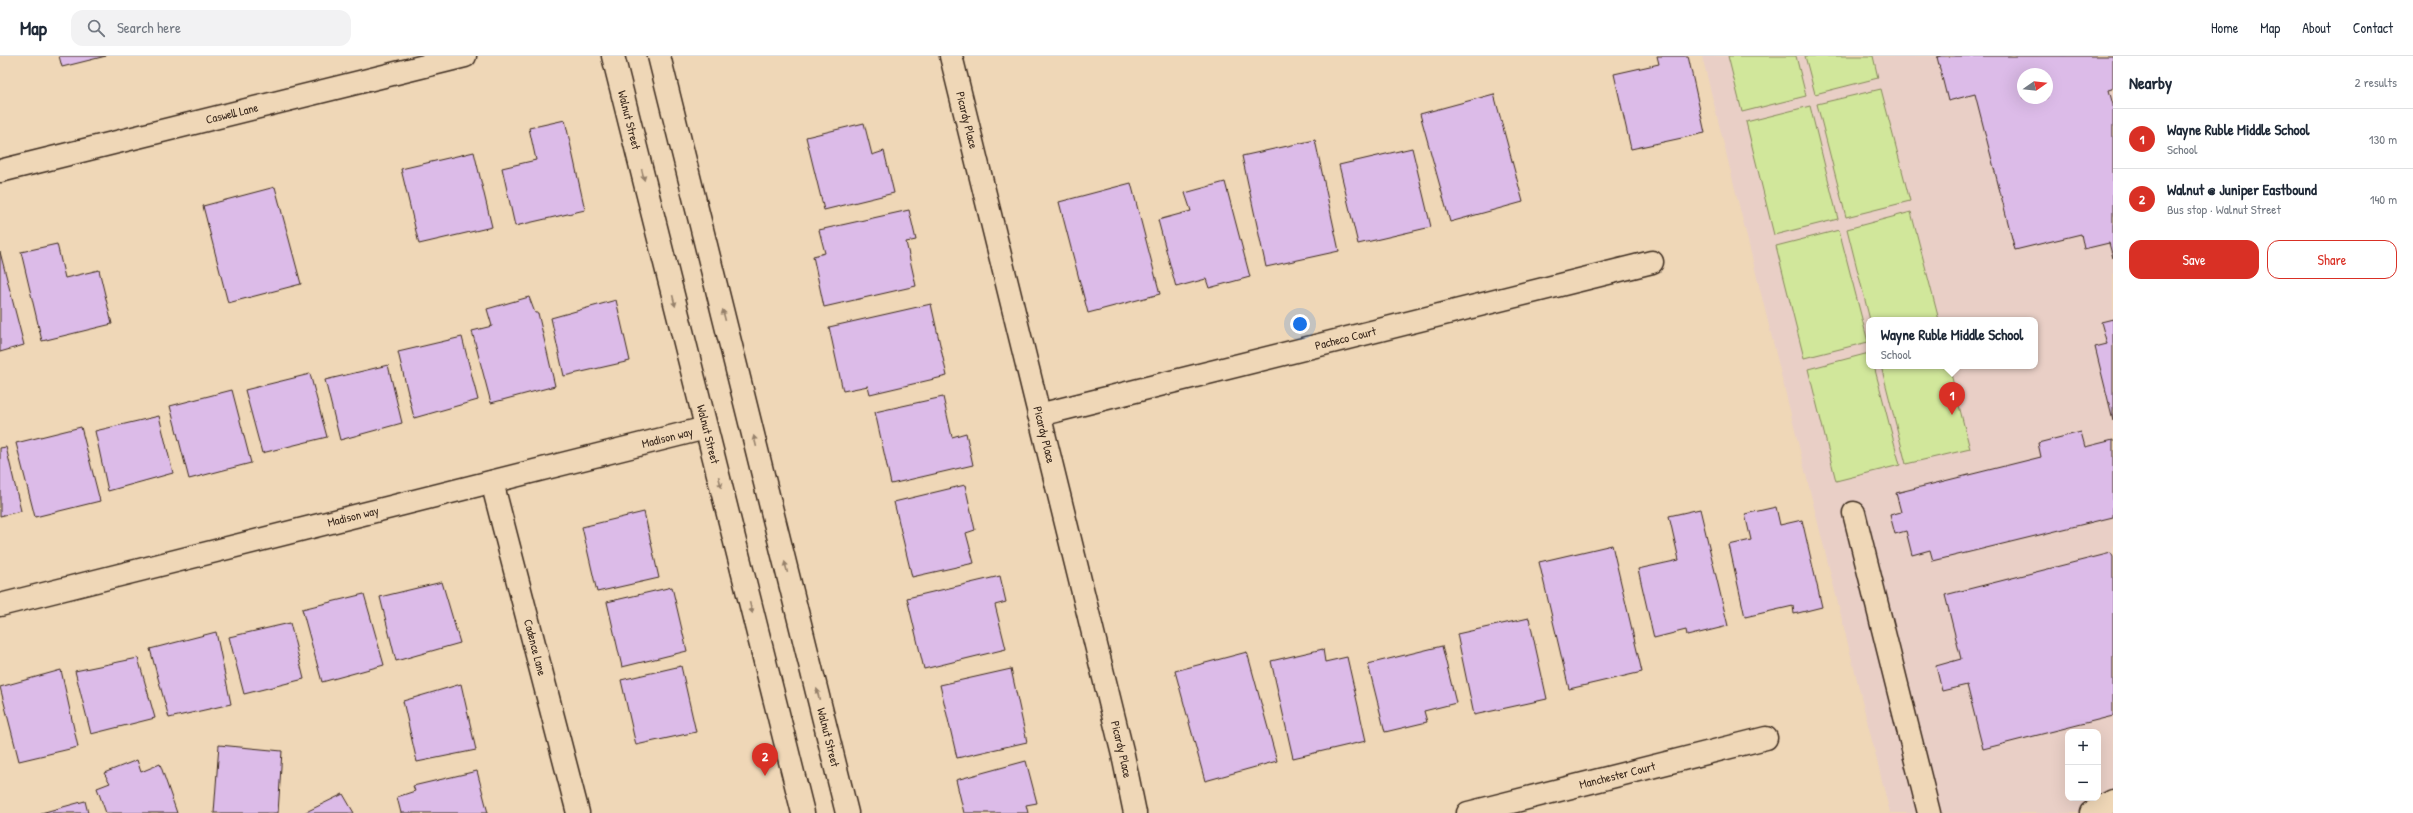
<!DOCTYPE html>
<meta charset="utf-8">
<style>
body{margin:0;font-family:"Patrick Hand",sans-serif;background:#f2f2f3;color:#1f2937}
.controls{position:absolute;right:12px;bottom:12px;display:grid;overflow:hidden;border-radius:8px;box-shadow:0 4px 16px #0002}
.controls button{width:36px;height:36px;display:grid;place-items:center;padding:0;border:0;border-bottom:1px solid #e0e1e3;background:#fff;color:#1f2937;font:20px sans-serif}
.compass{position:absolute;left:2017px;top:12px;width:36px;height:36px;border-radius:50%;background:#fff;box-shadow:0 4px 16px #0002;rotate:76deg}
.you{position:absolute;left:1300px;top:268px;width:14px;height:14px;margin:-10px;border:3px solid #fff;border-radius:50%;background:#1a73e8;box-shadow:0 0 0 6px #1a73e833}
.badge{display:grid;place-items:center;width:26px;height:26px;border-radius:50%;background:#d93025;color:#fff;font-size:13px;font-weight:700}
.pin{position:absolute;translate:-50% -33px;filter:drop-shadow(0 1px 2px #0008)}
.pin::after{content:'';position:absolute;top:21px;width:14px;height:12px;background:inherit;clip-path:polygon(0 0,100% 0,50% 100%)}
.popup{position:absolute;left:1866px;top:261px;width:172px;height:52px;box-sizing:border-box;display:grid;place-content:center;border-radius:8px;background:#fff;filter:drop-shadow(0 1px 3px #0005);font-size:13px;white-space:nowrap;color:#747a83}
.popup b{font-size:15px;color:#1f2937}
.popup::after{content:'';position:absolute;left:50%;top:100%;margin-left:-8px;border:8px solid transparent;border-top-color:#fff}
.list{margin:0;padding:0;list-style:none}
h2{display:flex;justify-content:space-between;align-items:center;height:52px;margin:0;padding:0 16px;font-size:17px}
h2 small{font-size:13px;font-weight:400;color:#747a83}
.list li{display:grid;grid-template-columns:26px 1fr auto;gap:12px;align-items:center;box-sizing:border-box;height:60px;padding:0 16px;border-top:1px solid #e0e1e3}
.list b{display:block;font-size:15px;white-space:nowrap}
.list p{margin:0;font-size:13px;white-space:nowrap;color:#747a83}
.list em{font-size:13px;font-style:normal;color:#747a83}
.actions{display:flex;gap:8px;padding:12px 16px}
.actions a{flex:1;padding:9px 0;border:1px solid #d93025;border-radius:12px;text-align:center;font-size:14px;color:#d93025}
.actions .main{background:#d93025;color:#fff}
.icon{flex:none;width:22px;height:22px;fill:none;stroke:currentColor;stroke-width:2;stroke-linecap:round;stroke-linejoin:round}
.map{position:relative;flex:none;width:2113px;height:757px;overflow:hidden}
header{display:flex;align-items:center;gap:24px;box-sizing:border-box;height:56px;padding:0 20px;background:#fff;border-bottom:1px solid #e0e1e3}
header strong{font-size:19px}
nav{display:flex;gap:22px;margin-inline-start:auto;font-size:14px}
.search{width:280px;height:36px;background:#f2f2f3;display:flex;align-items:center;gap:10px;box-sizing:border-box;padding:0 14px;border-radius:12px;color:#747a83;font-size:15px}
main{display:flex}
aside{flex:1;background:#fff}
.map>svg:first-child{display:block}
.built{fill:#e9cfc6;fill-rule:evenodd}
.green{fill:#d1e79b;stroke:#86885c}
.building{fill:#dcbbe8;stroke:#3b2a1e;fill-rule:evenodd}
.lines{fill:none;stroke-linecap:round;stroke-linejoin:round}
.minor-casing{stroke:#3b2a1e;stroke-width:25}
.minor{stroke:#efd7b7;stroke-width:22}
.oneway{fill:#95806a}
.labels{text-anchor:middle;stroke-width:3.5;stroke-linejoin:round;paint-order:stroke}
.street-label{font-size:12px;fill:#3b2a1e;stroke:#efd7b7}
</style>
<header>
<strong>Map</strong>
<div class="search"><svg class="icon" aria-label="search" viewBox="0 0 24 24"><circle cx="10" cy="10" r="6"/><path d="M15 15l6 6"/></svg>Search here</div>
<nav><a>Home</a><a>Map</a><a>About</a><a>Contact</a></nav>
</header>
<main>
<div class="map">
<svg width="2113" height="757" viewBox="0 0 2113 757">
<rect width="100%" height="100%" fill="#efd7b7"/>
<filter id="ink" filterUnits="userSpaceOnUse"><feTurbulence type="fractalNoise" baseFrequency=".025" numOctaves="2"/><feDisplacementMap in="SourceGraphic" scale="8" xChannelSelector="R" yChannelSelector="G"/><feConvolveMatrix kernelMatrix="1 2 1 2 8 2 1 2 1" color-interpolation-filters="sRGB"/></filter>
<g filter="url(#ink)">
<path class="built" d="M1702,0H2113V757H1890ZM2023,18H2047V42H2023ZM1869,264H2035V310H1869ZM2068,676H2098V742H2068Z"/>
<path class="green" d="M1728,0H1796L1806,40L1742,56Z
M1805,0H1873L1878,22L1815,38Z
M1881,33L1910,145L1846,161L1817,48Z
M1810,50L1838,163L1774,179L1746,66Z
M1911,156L1939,264H1870L1847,173Z
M1839,174L1868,286L1804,302L1776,190Z
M1869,297V310H1874L1900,409L1836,425L1808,313Z
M1881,310H1949L1970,393L1906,408Z"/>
<path class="building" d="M59,0H106L62,11Z
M1657,0H1688L1705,77L1631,93L1614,18L1659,8Z
M1941,0H2113V33L2109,34L2113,49V202L2109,187L2084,193L2081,178L2015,194L1975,38L1948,45L1937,1ZM2023,18H2047V42H2023Z
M1494,38L1523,146L1450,166L1420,58Z
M565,64L585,154L515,170L502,112L536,104L529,72Z
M864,67L872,99L884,95L894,137L824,154L806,81Z
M1315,84L1339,195L1266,211L1242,100Z
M1412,92L1431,171L1358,188L1339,109Z
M474,96L492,171L419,188L401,113Z
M1225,126L1250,221L1209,232L1206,223L1176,231L1158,164L1191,155L1185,137Z
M1131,127L1160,238L1088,257L1059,146Z
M275,131L301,228L228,247L203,150Z
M909,154L916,184L906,186L916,230L824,251L813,200L825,197L819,174Z
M57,188L65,222L99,214L112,268L42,285L21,196Z
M0,196L24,289L0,296Z
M529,241L535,257H538L555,330L491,347L472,275L492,270L487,253Z
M616,244L630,305L564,320L551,262Z
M931,248L947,320L870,338L868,330L843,335L829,271Z
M2113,263V364L2095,291L2107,288L2101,266Z
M462,281L478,344L414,362L398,296Z
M388,309L402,367L340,384L325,324Z
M310,318L327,381L262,397L245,334Z
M232,334L251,407L189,423L170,350Z
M943,341L952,381L966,377L973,409L891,428L875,356Z
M159,360L173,417L108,435L95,375Z
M81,371L100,445L35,461L16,387Z
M2081,376L2085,391L2113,384V461L1933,505L1930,494L1912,499L1906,475L1895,478L1890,459L1901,456L1896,437L2041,401L2038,387Z
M6,391L21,455L0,460V392Z
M965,429L975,474L966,477L974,507L912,521L894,446Z
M1776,451L1780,469L1802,464L1822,551L1794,558L1793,550L1745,561L1729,489L1751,484L1745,458Z
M1700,453L1728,570L1687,580L1686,574L1654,582L1638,513L1679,504L1669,460Z
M644,456L659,522L597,536L582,471Z
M1612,489L1642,616L1569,633L1539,506Z
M2111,497L2113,501V660L1983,693L1967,629L1942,635L1936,610L1961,603L1945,539Z
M1000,520L1006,546L995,549L1006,593L924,613L907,542Z
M442,526L460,587L396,605L380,541Z
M672,531L687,595L622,611L607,546Z
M364,538L384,609L322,626L302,553Z
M1529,562L1547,643L1474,659L1457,578Z
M290,567L304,623L244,638L229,581Z
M216,576L231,648L169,662L150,593Z
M1442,590L1456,647L1424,655L1427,666L1385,676L1368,608Z
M1323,593L1325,606L1347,601L1366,685L1293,702L1271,605Z
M1247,596L1277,705L1205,725L1175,615Z
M138,602L155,662L91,678L75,615Z
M681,610L696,676L636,689L621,624Z
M1011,613L1027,686L957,702L940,629Z
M61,614L78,691L19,705L0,631Z
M461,628L476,694L417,706L403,645Z
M219,689L282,695L278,757H214Z
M137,704L141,716L160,708L177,757H106L97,732L110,727L104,717Z
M1026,705L1037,747L1026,749L1028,757H964L956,724Z
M477,715L488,757H401L397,741L415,735L413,730Z
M343,738L354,757H304Z
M85,745L88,757H41Z"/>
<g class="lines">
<defs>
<g id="minor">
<path id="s1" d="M613,0L803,757"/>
<path id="s2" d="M659,0L847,757"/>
<path id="s3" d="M951,0L1123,699L1135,757"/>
<path id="s4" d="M0,115L465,0"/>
<path id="s5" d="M1039,359L1652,206"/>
<path id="s6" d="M492,426L578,757"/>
<path d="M1854,457L1929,757"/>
<path id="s7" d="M0,549L706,372"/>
<path id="s8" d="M1468,757L1766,682"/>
<path d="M2091,757L2113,745"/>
</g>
</defs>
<use href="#minor" class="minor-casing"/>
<use href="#minor" class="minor"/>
</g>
<defs><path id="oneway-solid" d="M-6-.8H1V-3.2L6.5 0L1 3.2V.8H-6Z"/></defs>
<g class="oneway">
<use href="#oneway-solid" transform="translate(643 119) rotate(76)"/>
<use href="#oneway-solid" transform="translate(674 245) rotate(76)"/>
<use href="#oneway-solid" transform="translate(724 259) rotate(-104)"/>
<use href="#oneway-solid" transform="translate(755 385) rotate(-104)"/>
<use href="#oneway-solid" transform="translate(720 426) rotate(76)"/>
<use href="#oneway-solid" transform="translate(786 511) rotate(-104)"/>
<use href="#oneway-solid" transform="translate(751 552) rotate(76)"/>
<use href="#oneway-solid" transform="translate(818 638) rotate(-104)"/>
</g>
</g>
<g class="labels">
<g class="street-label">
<text dy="4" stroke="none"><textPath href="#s4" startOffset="239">Caswell Lane</textPath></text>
<text dy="4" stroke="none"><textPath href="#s1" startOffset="66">Walnut Street</textPath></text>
<text dy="4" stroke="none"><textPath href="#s3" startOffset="66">Picardy Place</textPath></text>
<text dy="4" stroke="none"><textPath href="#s5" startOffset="316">Pacheco Court</textPath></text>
<text dy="4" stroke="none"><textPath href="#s3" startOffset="390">Picardy Place</textPath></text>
<text dy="4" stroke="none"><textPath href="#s1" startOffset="390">Walnut Street</textPath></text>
<text dy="4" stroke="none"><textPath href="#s7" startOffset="688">Madison way</textPath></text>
<text dy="4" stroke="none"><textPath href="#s7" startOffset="364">Madison way</textPath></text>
<text dy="4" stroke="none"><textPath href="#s6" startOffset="171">Cadence Lane</textPath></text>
<text dy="4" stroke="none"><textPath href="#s2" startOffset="702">Walnut Street</textPath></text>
<text dy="4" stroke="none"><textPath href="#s3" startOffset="714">Picardy Place</textPath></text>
<text dy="4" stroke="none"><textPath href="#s8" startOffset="154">Manchester Court</textPath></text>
</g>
</g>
</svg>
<div class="controls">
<button>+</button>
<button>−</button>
</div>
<svg class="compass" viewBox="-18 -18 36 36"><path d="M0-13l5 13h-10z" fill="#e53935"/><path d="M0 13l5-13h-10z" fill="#747a83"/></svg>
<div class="you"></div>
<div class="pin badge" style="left:1952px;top:359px">1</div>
<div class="popup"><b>Wayne Ruble Middle School</b>School</div>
<div class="pin badge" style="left:765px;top:720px">2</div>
</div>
<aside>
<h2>Nearby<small>2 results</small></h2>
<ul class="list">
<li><span class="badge">1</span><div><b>Wayne Ruble Middle School</b><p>School</p></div><em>130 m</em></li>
<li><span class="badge">2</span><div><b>Walnut @ Juniper Eastbound</b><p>Bus stop · Walnut Street</p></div><em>140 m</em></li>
</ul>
<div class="actions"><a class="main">Save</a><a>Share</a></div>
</aside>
</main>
